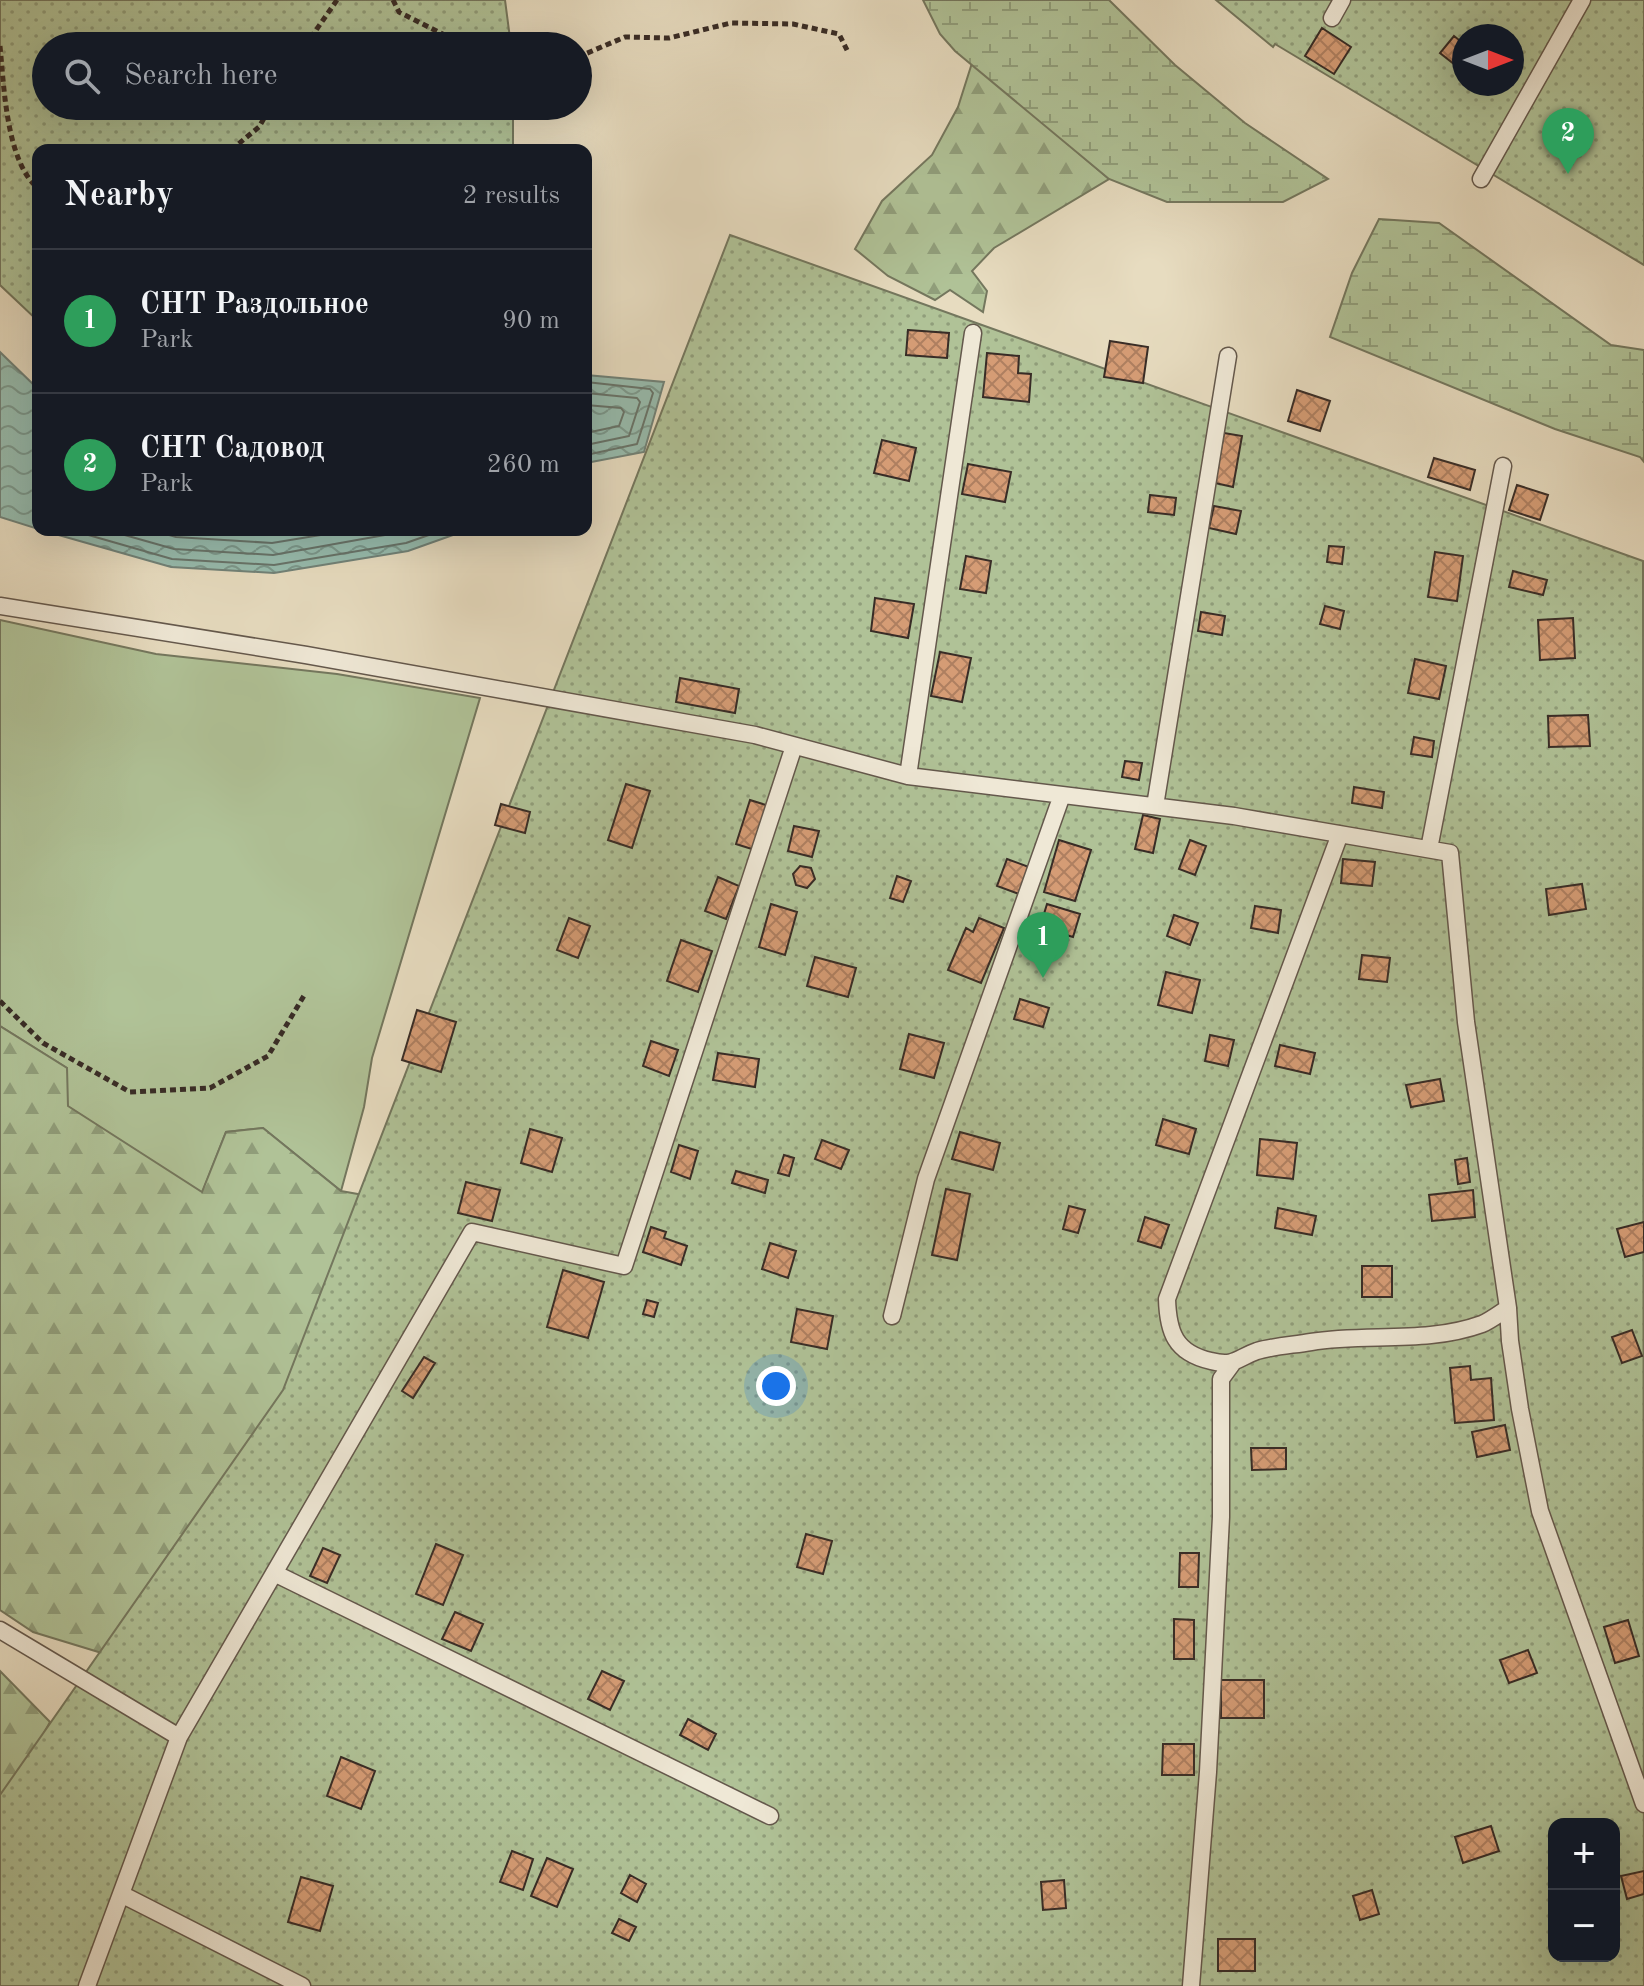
<!DOCTYPE html>
<meta charset="utf-8">
<style>
body{margin:0;font-family:"Old Standard TT",serif;background:#20242c;color:#f1f3f6}
.controls{position:absolute;right:24px;bottom:24px;display:grid;overflow:hidden;border-radius:16px;box-shadow:0 8px 32px #0002}
.controls button{width:72px;height:72px;display:grid;place-items:center;padding:0;border:0;border-bottom:2px solid #363941;background:#171b24;color:#f1f3f6;font:40px sans-serif}
.compass{position:absolute;left:1452px;top:24px;width:72px;height:72px;border-radius:50%;background:#171b24;box-shadow:0 8px 32px #0002;rotate:90deg}
.you{position:absolute;left:776px;top:1386px;width:28px;height:28px;margin:-20px;border:6px solid #fff;border-radius:50%;background:#1a73e8;box-shadow:0 0 0 12px #1a73e833}
.badge{display:grid;place-items:center;width:52px;height:52px;border-radius:50%;background:#c59692;color:#fff;font-size:26px;font-weight:700}
.pin{position:absolute;translate:-50% -66px;filter:drop-shadow(0 2px 4px #0008)}
.pin::after{content:'';position:absolute;top:42px;width:28px;height:24px;background:inherit;clip-path:polygon(0 0,100% 0,50% 100%)}
.list{margin:0;padding:0;list-style:none}
h2{display:flex;justify-content:space-between;align-items:center;height:104px;margin:0;padding:0 32px;font-size:34px}
h2 small{font-size:26px;font-weight:400;color:#9ea1a6}
.list li{display:grid;grid-template-columns:52px 1fr auto;gap:24px;align-items:center;box-sizing:border-box;height:144px;padding:0 32px;border-top:2px solid #363941}
.list b{display:block;font-size:30px;white-space:nowrap}
.list p{margin:0;font-size:26px;white-space:nowrap;color:#9ea1a6}
.list em{font-size:26px;font-style:normal;color:#9ea1a6}
.icon{flex:none;width:44px;height:44px;fill:none;stroke:currentColor;stroke-width:2;stroke-linecap:round;stroke-linejoin:round}
.map{position:relative;flex:none;width:1644px;height:1986px;overflow:hidden}
.search{position:absolute;background:#171b24;box-shadow:0 8px 32px #0002;left:32px;top:32px;width:560px;height:88px;display:flex;align-items:center;gap:20px;box-sizing:border-box;padding:0 28px;border-radius:44px;color:#9ea1a6;font-size:30px}
.panel{position:absolute;background:#171b24;box-shadow:0 8px 32px #0002;left:32px;top:144px;width:560px;height:392px;border-radius:16px}
.map>svg:first-child{display:block}
.green{fill:#b0c297;stroke:#74775e;stroke-width:2}
.forest{fill:url(#forest-firs);stroke:#74775e;stroke-width:2}
.wetland{fill:url(#wetland-marsh);stroke:#74775e;stroke-width:2}
.garden{fill:url(#garden-dots);stroke:#74775e;stroke-width:2;fill-rule:evenodd}
.water{fill:url(#water-waves);stroke:#718278;stroke-width:2}
.lines{fill:none;stroke-linecap:round;stroke-linejoin:round}
.shore{stroke:#68746a;stroke-width:2}
.building{fill:url(#building-cross-hatch);stroke:#382c26;stroke-width:2}
.lane-casing{stroke:#64584c;stroke-width:19}
.path{stroke:#382c26;stroke-width:5;stroke-dasharray:6 4;stroke-linecap:butt}
.lane{stroke:#efe8d6;stroke-width:16}
</style>
<div class="map">
<svg width="1644" height="1986" viewBox="0 0 1644 1986">
<defs>
<pattern id="forest-firs" width="22" height="20" patternUnits="userSpaceOnUse" patternTransform="scale(2)"><rect width="22" height="20" fill="#b0c297"/><path d="M5 1l3.5 6h-7zM16 11l3.5 6h-7z" fill="#909e7b"/></pattern>
<pattern id="wetland-marsh" width="20" height="14" patternUnits="userSpaceOnUse" patternTransform="scale(2)"><rect width="20" height="14" fill="#b0c297"/><path d="M1 5h8M5 5V1M11 12h8M15 12V8" fill="none" stroke="#909e7b"/></pattern>
<pattern id="garden-dots" width="8" height="8" patternUnits="userSpaceOnUse" patternTransform="scale(2)"><rect width="8" height="8" fill="#b0c297"/><path d="M2 2h.1M6 6h.1" fill="none" stroke="#909e7b" stroke-width="1.8" stroke-linecap="round"/></pattern>
<pattern id="water-waves" width="16" height="10" patternUnits="userSpaceOnUse" patternTransform="scale(2)"><rect width="16" height="10" fill="#97bcae"/><path d="M0 5q4-4 8 0t8 0" fill="none" stroke="#7c998d"/></pattern>
<pattern id="building-cross-hatch" width="8" height="8" patternUnits="userSpaceOnUse" patternTransform="scale(2)"><rect width="8" height="8" fill="#d59c75"/><path d="M0 0l8 8M0 8l8-8" fill="none" stroke="#ae7f60"/></pattern>
</defs>
<rect width="100%" height="100%" fill="#e7dcc0"/>
<filter id="stains"><feTurbulence type="fractalNoise" baseFrequency=".0025" numOctaves="4"/><feColorMatrix values="0 0 0 0 .2 0 0 0 0 .09 0 0 0 0 .02 0 0 0 .5 -.17"/></filter>
<radialGradient id="worn" r=".72"><stop offset=".6" stop-color="#630" stop-opacity="0"/><stop offset="1" stop-color="#630" stop-opacity=".3"/></radialGradient>
<path class="green" d="M0,620L156,654L337,674L480,698L372,1058L364,1107L341,1191L263,1128L226,1132L202,1193L67,1106V1068L0,1026Z"/>
<path class="forest" d="M972,63L1109,179L994,248L972,271L987,291L983,312L950,290L935,300L888,276L855,249L882,201L932,155L958,107Z
M0,1026L67,1068L68,1106L202,1192L226,1132L263,1128L341,1191L386,1199L164,1672L33,1632L0,1610Z
M0,1671L50,1722L0,1813Z"/>
<path class="wetland" d="M923,0H1109L1175,65L1245,123L1328,179L1283,202H1167L1109,179L955,51L940,34Z
M1379,219L1439,223L1611,345L1644,350V462L1640,457L1555,429L1330,337L1352,273Z"/>
<path class="garden" d="M0,0H505L511,46H46V106H513V150H38V321L0,285Z
M1216,0H1644V265L1275,44L1273,47ZM1464,36H1512V84H1464Z
M730,235L1643,561L1644,1986H0V1795L283,1390ZM1554,1824H1614V1956H1554Z"/>
<path class="water" d="M0,352L38,389V529L0,517Z
M586,375L664,382L644,452L586,463Z
M41,530H467L408,551L274,573L171,567Z"/>
<g class="lines">
<path class="shore" d="M586,382L650,389L653,393L637,444L586,455
M586,393L637,398L640,402L629,436L586,445
M586,405L621,408L624,412L619,426L586,433
M71,530L172,559L274,565L406,543L443,530
M107,530L174,549L273,555L413,530
M152,530L176,537L272,543L351,530"/>
</g>
<path class="building" d="M1322,28L1351,47L1334,74L1305,56Z
M1454,36L1464,44V72L1440,53Z
M908,330L949,333L947,358L906,355Z
M1110,341L1148,347L1143,383L1104,377Z
M987,353L1019,356L1018,373L1031,374L1029,402L983,397Z
M1297,390L1330,401L1320,431L1288,421Z
M1224,433L1242,436L1233,487L1215,483Z
M882,440L916,448L909,481L874,473Z
M1434,458L1475,470L1470,490L1428,477Z
M968,464L1011,472L1005,502L962,494Z
M1517,485L1548,495L1540,520L1509,510Z
M1150,495L1176,498L1174,515L1148,512Z
M1214,506L1241,511L1236,534L1209,528Z
M1329,546L1344,547L1342,564L1327,562Z
M1435,552L1463,556L1457,601L1428,597Z
M966,556L991,561L986,593L960,589Z
M1513,571L1547,580L1543,595L1509,587Z
M875,598L914,604L908,638L871,631Z
M1325,606L1344,611L1340,629L1320,624Z
M1201,612L1225,616L1222,635L1198,631Z
M1573,618L1575,658L1540,660L1538,620Z
M940,652L971,658L962,702L931,696Z
M1415,659L1446,666L1439,699L1408,693Z
M680,678L739,689L735,713L676,702Z
M1588,715L1590,746L1549,747L1548,716Z
M1414,737L1434,741L1432,757L1411,754Z
M1125,761L1142,763L1139,780L1122,777Z
M626,784L650,791L632,848L608,840Z
M1354,787L1384,792L1382,808L1352,803Z
M750,800L769,806L755,850L736,844Z
M501,804L530,812L525,833L495,825Z
M1143,815L1160,819L1153,853L1135,849Z
M794,826L819,831L812,857L788,851Z
M1059,840L1091,850L1075,901L1044,892Z
M1190,840L1206,846L1195,875L1179,869Z
M1007,859L1029,867L1019,894L997,886Z
M1343,859L1375,862L1372,886L1341,883Z
M800,866L811,868L815,879L807,888L796,885L793,874Z
M897,876L911,881L903,902L890,898Z
M718,877L739,886L726,919L705,911Z
M1582,884L1586,909L1549,915L1546,889Z
M771,904L797,912L785,955L759,947Z
M1047,904L1080,914L1073,937L1040,927Z
M1255,906L1281,910L1278,933L1251,928Z
M1174,915L1198,923L1190,945L1167,936Z
M569,918L590,926L578,958L557,950Z
M979,918L1004,928L981,983L948,970L966,928L973,932Z
M681,940L712,951L698,992L667,981Z
M1362,955L1390,958L1387,982L1359,979Z
M815,957L856,968L848,997L807,986Z
M1166,972L1200,980L1192,1013L1158,1005Z
M1020,999L1049,1008L1043,1027L1014,1019Z
M417,1010L456,1022L441,1072L402,1060Z
M909,1034L944,1043L934,1078L900,1069Z
M1210,1035L1234,1040L1228,1066L1205,1061Z
M651,1041L678,1050L669,1076L643,1066Z
M1280,1045L1315,1053L1310,1074L1275,1066Z
M718,1053L759,1059L755,1087L713,1080Z
M1440,1079L1444,1101L1411,1107L1406,1085Z
M1163,1119L1196,1129L1189,1154L1156,1145Z
M530,1129L562,1138L552,1172L521,1163Z
M960,1132L1000,1143L993,1170L952,1159Z
M1260,1139L1297,1143L1293,1179L1257,1175Z
M822,1140L849,1150L841,1169L815,1159Z
M679,1145L698,1151L690,1179L671,1172Z
M784,1155L794,1158L789,1176L778,1173Z
M1467,1158L1470,1182L1458,1184L1455,1160Z
M736,1171L768,1180L765,1193L732,1183Z
M466,1182L500,1190L492,1221L458,1213Z
M946,1189L970,1194L957,1260L932,1255Z
M1473,1190L1475,1217L1432,1221L1429,1195Z
M1069,1206L1085,1210L1078,1233L1063,1229Z
M1278,1208L1316,1216L1312,1235L1275,1228Z
M1145,1217L1169,1225L1161,1248L1138,1241Z
M1644,1222V1252L1625,1257L1617,1229Z
M651,1227L666,1232L664,1238L687,1246L681,1265L643,1252Z
M770,1243L796,1251L788,1278L762,1269Z
M1362,1266H1392V1297H1362Z
M563,1270L604,1282L588,1338L547,1327Z
M647,1300L658,1303L654,1317L643,1314Z
M797,1309L833,1316L827,1349L791,1342Z
M1632,1330L1642,1356L1622,1363L1612,1337Z
M424,1357L435,1363L413,1398L402,1391Z
M1470,1366L1471,1380L1491,1378L1494,1420L1455,1423L1450,1368Z
M1505,1425L1510,1450L1477,1457L1472,1432Z
M1251,1448H1286V1469L1252,1470Z
M806,1534L832,1541L823,1574L797,1567Z
M436,1544L463,1555L443,1605L416,1594Z
M323,1548L340,1555L327,1583L310,1576Z
M1180,1553H1199L1198,1587H1179Z
M455,1612L483,1624L471,1651L442,1639Z
M1174,1619L1194,1620V1659H1174Z
M1628,1620L1639,1656L1615,1663L1604,1627Z
M1528,1650L1537,1673L1509,1683L1500,1660Z
M602,1671L624,1681L610,1710L588,1699Z
M1221,1680H1264V1718H1221Z
M688,1719L716,1734L708,1750L680,1735Z
M1163,1744H1194V1775H1162Z
M341,1757L375,1771L361,1809L327,1796Z
M1491,1826L1499,1851L1463,1863L1455,1837Z
M512,1851L533,1859L523,1890L500,1882Z
M547,1858L573,1869L557,1907L531,1896Z
M1644,1871V1894L1627,1899L1621,1876Z
M630,1875L646,1884L637,1902L621,1893Z
M301,1877L333,1886L320,1931L288,1922Z
M1064,1880L1066,1908L1043,1910L1041,1882Z
M1372,1890L1379,1914L1360,1920L1353,1896Z
M619,1919L636,1927L629,1941L612,1933Z
M1218,1939H1255V1971H1218Z"/>
<g class="lines">
<defs>
<path id="lane" d="M1332,18L1342,0
M1481,179L1582,0
M0,606L306,655L755,735L908,776L1234,816L1450,853L1466,1022L1508,1308C1500,1313 1491,1320 1482,1324C1427,1344 1367,1333 1311,1342C1294,1345 1274,1346 1257,1351C1237,1358 1235,1367 1211,1361C1175,1353 1168,1332 1167,1299L1340,834
M908,776L973,333
M1155,806L1228,356
M1429,849L1503,466
M1508,1308L1510,1341L1520,1409L1540,1511L1644,1804
M892,1316L926,1179L1062,795
M274,1573L770,1816
M0,1630L179,1737L87,1986
M179,1737L472,1232L624,1266L794,746
M121,1894L302,1986
M1191,1986L1208,1772L1221,1517V1379L1232,1364"/>
</defs>
<use href="#lane" class="lane-casing"/>
<path class="path" d="M393,0L399,12L466,46
M0,46C4,85 6,162 38,188
M305,46L337,0
M578,57L625,37L669,38L731,23L793,24L839,34L848,52
M231,150L259,127L271,106
M0,1001L43,1043L130,1092L210,1088L268,1056L305,994"/>
<use href="#lane" class="lane"/>
</g>
<rect width="100%" height="100%" filter="url(#stains)"/>
<rect width="100%" height="100%" fill="url(#worn)"/>
</svg>
<div class="controls">
<button>+</button>
<button>−</button>
</div>
<svg class="compass" viewBox="-18 -18 36 36"><path d="M0-13l5 13h-10z" fill="#e53935"/><path d="M0 13l5-13h-10z" fill="#9ea1a6"/></svg>
<div class="you"></div>
<div class="pin badge" style="left:1043px;top:978px;background:#2e9e5b">1</div>
<div class="pin badge" style="left:1568px;top:174px;background:#2e9e5b">2</div>
<div class="search"><svg class="icon" aria-label="search" viewBox="0 0 24 24"><circle cx="10" cy="10" r="6"/><path d="M15 15l6 6"/></svg>Search here</div>
<section class="panel">
<h2>Nearby<small>2 results</small></h2>
<ul class="list">
<li><span class="badge" style="background:#2e9e5b">1</span><div><b>СНТ Раздольное</b><p>Park</p></div><em>90 m</em></li>
<li><span class="badge" style="background:#2e9e5b">2</span><div><b>СНТ Садовод</b><p>Park</p></div><em>260 m</em></li>
</ul>
</section>
</div>
